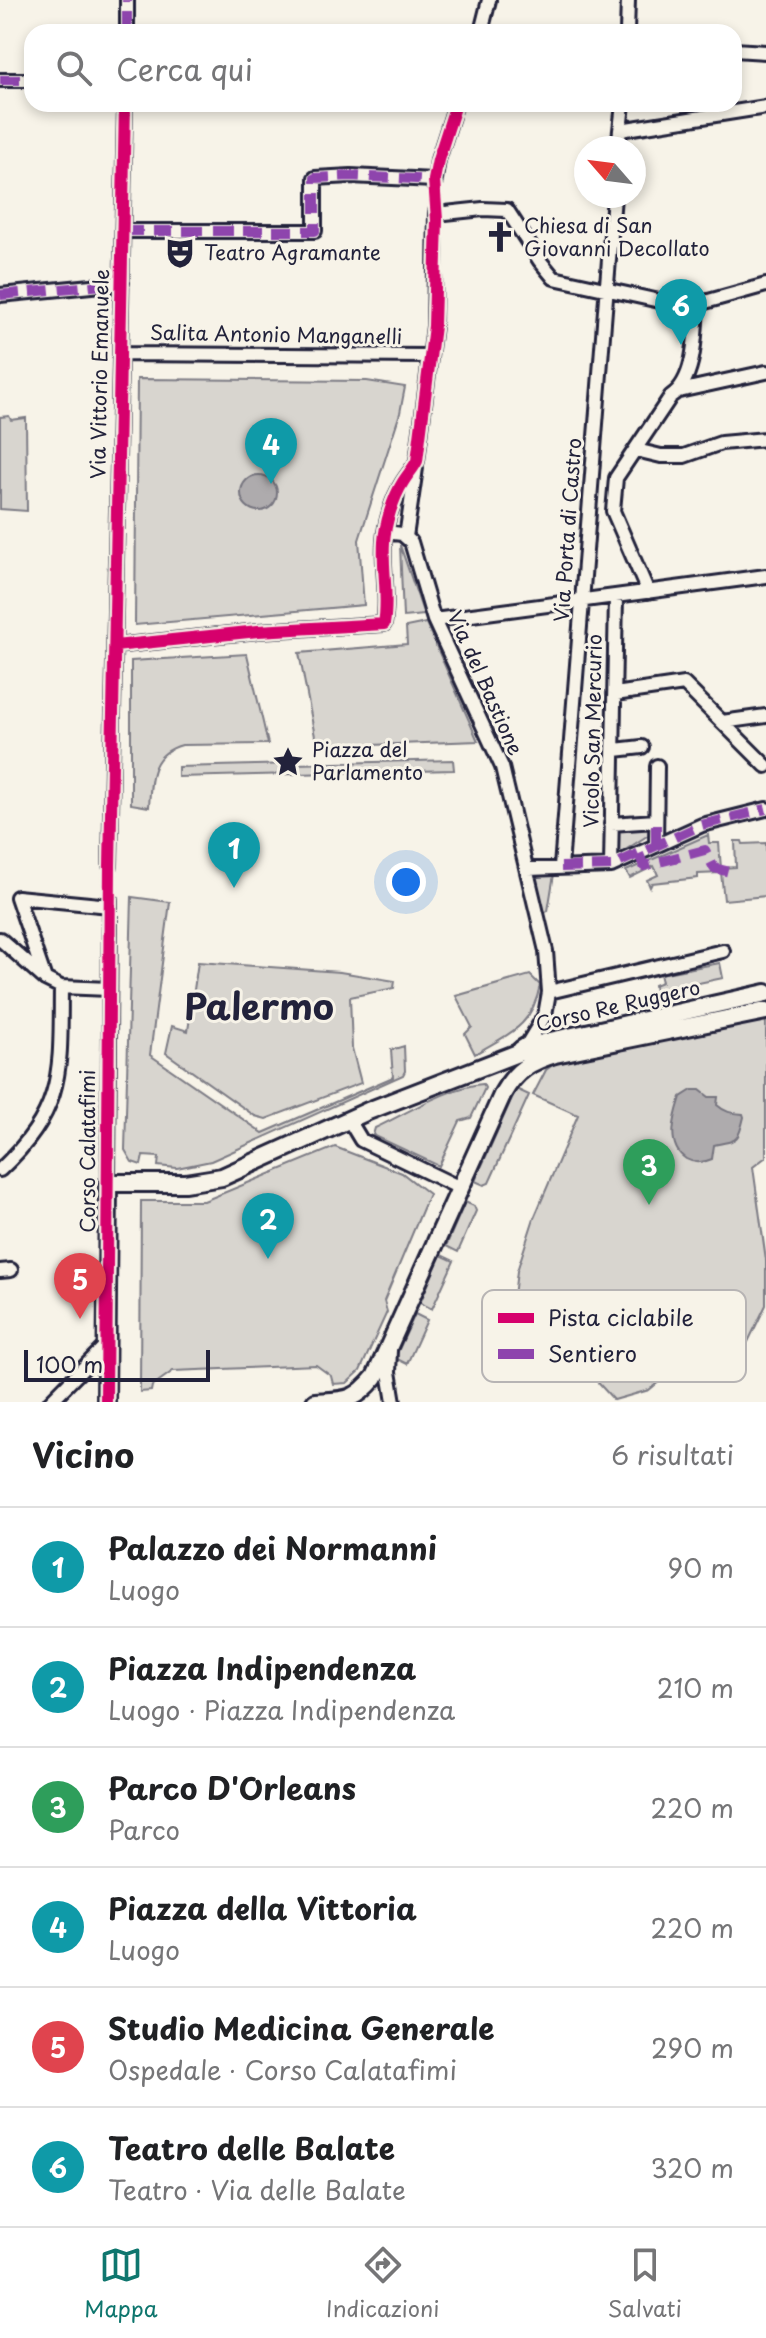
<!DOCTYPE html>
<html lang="it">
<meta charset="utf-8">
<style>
body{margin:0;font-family:"Playpen Sans",sans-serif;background:#f2f2f2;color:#202124}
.compass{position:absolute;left:574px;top:136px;width:72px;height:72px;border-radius:50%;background:#fff;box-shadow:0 4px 12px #0003;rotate:298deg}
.scale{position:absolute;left:24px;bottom:20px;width:186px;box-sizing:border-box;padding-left:8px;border:4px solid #22223b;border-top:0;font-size:22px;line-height:28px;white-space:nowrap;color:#22223b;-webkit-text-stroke:6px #f7f3e8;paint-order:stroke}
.you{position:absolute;left:406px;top:882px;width:28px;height:28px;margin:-20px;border:6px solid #fff;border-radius:50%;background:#1a73e8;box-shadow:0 0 0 12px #1a73e833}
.badge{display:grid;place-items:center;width:52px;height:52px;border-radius:50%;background:#0f766e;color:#fff;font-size:26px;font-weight:700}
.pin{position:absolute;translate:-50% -66px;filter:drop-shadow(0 2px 4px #0008)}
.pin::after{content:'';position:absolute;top:42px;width:28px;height:24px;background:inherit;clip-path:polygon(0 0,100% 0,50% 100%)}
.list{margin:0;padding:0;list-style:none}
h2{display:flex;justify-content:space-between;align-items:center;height:104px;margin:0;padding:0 32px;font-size:34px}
h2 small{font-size:26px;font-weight:400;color:#757577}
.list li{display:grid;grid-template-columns:52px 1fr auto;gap:24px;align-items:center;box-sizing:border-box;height:120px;padding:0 32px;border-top:2px solid #e0e0e0}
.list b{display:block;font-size:30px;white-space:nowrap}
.list p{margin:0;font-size:26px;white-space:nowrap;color:#757577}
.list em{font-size:26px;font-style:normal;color:#757577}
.icon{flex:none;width:44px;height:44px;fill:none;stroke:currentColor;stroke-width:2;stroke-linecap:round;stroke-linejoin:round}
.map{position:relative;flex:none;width:766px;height:1402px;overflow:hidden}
.search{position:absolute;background:#fff;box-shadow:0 4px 12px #0003;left:24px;right:24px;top:24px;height:88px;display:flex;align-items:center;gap:20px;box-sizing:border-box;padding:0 28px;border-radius:24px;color:#757577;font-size:30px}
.sheet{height:824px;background:#fff}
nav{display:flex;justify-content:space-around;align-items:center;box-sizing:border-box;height:112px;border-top:2px solid #e0e0e0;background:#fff;font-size:22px;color:#757577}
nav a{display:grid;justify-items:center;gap:4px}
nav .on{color:#0f766e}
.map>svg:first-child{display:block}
.green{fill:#d8d5cf;stroke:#7d7c85;stroke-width:2}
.water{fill:#aeabad;stroke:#76747f;stroke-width:2}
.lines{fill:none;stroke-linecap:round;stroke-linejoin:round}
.minor-tunnel{stroke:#ccc9c5;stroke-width:12;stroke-dasharray:12 6;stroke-linecap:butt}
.minor-casing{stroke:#22223b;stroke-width:18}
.major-casing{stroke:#22223b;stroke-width:22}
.minor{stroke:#f7f3e8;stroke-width:12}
.major{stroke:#f7f3e8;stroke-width:16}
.quiet{stroke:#8e44ad;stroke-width:10;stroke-dasharray:20 10;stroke-linecap:butt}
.cycleway-casing{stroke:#f7f3e8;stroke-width:17}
.cycleway{stroke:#d6006c;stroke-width:12}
.labels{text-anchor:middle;stroke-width:6;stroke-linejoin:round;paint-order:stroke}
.poi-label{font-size:20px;fill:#22223b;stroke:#f7f3e8;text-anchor:start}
.street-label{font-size:20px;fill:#22223b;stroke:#f7f3e8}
.town-label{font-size:36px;font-weight:bold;fill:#22223b;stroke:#f7f3e8}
.key{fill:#f7f3e8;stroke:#b7b4b4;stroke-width:2}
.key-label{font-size:22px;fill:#22223b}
</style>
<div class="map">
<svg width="766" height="1402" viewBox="0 0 766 1402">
<rect width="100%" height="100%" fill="#f7f3e8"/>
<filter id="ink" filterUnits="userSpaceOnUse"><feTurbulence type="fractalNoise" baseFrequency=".0125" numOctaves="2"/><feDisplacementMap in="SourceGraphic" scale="16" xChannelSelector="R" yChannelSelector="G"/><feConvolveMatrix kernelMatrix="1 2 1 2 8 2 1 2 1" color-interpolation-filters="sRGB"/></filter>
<g filter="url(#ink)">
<path class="green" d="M137,379L367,381L405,387L400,413L359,540L364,605L135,625Z
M9,416L11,420L26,418L27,511L0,509V417Z
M400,545L424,615L403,617Z
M426,623L478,741L317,747L299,653L407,644L406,627Z
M247,654L268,744L182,745C150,754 151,778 149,807L131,804V661Z
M453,760L454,770L178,777V767Z
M649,828L650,834L619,854V831Z
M708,835L709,843H719L721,868L736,867L735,841H742L743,844L766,843V896L724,900L721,873L698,874V878L652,883L650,887L647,880L658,875L654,866L630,878L626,871Z
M554,874L548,911L543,913L536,877Z
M132,897L170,902L150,1055L263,1133L393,1077L391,1050L404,1046L405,1071L403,1075L211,1161L177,1168L158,1166L159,1157L143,1156L141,1165L132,1162L125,1150Z
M198,962L340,972L395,981L394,988L350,997L352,1048L361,1083L266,1119L255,1116L166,1053L172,1026L188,1031Z
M720,963L723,978L655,992L654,985L662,982L660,974Z
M530,975L540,985C532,1028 508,1034 475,1054L465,1034L472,1027L456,996Z
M766,1019V1157L753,1167L766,1260V1305L748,1342L672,1371L649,1390L614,1400L591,1375L576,1372L512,1335L510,1330L517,1271L534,1218L578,1115L533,1095L546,1070L554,1064Z
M483,1084L485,1088L471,1118L460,1121L439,1166L373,1135L375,1128C405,1114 450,1086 483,1084Z
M516,1089L529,1095L489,1183L484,1185L475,1181Z
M335,1147L402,1173L429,1194L384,1301L387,1312L360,1371L347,1383L333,1384L331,1376L316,1365L173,1371L152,1386L151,1391L140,1392L141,1201H204Z
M465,1202L474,1206L476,1211L458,1252L446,1246Z
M441,1255L454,1261L432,1309L420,1303Z
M415,1314L427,1320L407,1364L395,1358Z"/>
<path class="water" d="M241 493a18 18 0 1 1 36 0a18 18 0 1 1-36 0Z
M692,1090H700L709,1097H718L717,1105C726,1113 732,1113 743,1114L744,1117C738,1143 737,1140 714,1145L712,1159C703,1163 695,1164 686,1159C665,1145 675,1116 681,1097Z"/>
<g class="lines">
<path class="minor-tunnel" d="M434,187L436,211
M110,899V866"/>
<defs>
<path id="minor" d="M127,32V0
M481,32L489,0
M627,32L628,0
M734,50L766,52
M0,80H32
M620,130L766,107
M618,148L623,104
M434,186L438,160L456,104
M436,214L483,209L507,210L540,261L554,278L687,307L766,285
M123,231H315V178L351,176L434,180
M0,295L122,283
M121,354L430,356
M679,391L766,372
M636,450L661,456H684L721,443L766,439
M385,532L402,534L411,542L434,620L502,767L546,951L549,992L545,1015L528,1043L520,1048
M406,537L416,468
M648,592L613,511L616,478L671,396C696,380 695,333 697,305
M434,620L766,576
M115,646L258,631L384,624C389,596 382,570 384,542C385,524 393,498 403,482C408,474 413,469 417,461L434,326L436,211
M615,694L684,684L766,766
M722,722L766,716
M615,750L642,747
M611,824L656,821
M656,845L657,766
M110,866L125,104
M611,866L616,596
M561,867L614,196
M528,869L611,866L702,825L766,809
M0,939L45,979L61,987L109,989
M45,979L17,897L110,906
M549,992L723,951
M349,1120L361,1140L460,1188
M0,1170C66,1108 60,1070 61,987
M108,1183L110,899
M0,1271L11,1270
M390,1350L389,1372L394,1402
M50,1402L108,1343"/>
<path id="major" d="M106,1402L108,1183H185L222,1177L368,1111L546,1042L766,993
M315,1402C347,1400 354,1402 375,1377L503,1093C516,1070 531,1061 555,1054L766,1011"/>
</defs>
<use href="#minor" class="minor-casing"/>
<use href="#major" class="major-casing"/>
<use href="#minor" class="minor"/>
<use href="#major" class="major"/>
<path class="quiet" d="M127,32V0
M0,80H32
M123,231H315V178L351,176L434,180
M0,295L122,283
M656,845V821
M639,854L644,866L705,850L714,868L730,872V867
M561,867L611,866L702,825L766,809"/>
<defs>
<path id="cycleway" d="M115,646L258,631L384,624C389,596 382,570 384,542C385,524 393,498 403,482C408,474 413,469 417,461L434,326L437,220L434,180L438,160L456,104
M106,1402L110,866L125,104"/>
</defs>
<use href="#cycleway" class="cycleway-casing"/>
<use href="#cycleway" class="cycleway"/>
</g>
</g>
<defs>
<symbol id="church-bare" viewBox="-9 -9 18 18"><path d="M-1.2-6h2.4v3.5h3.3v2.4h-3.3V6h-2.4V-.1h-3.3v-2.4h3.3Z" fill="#22223b" stroke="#f7f3e8" stroke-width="2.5" paint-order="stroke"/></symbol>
<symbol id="theatre-bare" viewBox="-9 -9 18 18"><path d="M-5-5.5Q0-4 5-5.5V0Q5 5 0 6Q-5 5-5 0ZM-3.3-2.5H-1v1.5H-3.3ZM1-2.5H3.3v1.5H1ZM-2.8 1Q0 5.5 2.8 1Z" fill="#22223b" stroke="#f7f3e8" stroke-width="2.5" paint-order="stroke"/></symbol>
<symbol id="sight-bare" viewBox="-9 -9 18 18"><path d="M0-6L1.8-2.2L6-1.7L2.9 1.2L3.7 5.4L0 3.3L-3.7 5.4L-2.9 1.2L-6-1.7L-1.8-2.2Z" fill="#22223b" stroke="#f7f3e8" stroke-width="2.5" paint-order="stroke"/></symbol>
</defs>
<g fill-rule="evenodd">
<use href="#church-bare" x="478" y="215" width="44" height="44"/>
<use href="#theatre-bare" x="158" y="231" width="44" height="44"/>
<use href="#sight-bare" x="266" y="740" width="44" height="44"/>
</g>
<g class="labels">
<g class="poi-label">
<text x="524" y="233">Chiesa di San<tspan x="524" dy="23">Giovanni Decollato</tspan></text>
<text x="204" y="260">Teatro Agramante</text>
<text x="312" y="757">Piazza del<tspan x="312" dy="23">Parlamento</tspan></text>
</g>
<g class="street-label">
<text transform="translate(276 335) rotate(1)" y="7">Salita Antonio Manganelli</text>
<text transform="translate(100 374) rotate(-89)" y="7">Via Vittorio Emanuele</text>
<text transform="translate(568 530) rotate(-86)" y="7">Via Porta di Castro</text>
<text transform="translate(485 683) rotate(66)" y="7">Via del Bastione</text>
<text transform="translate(593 731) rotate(-89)" y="7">Vicolo San Mercurio</text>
<text transform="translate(618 1006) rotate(-13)" y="7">Corso Re Ruggero</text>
<text transform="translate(88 1151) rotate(-90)" y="7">Corso Calatafimi</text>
</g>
<g class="town-label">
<text x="259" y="1020">Palermo</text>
</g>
</g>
<rect x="482" y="1290" width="264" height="92" rx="12" class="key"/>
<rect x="498" y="1313" width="36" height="10" fill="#d6006c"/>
<rect x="498" y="1349" width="36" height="10" fill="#8e44ad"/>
<g class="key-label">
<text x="548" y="1326">Pista ciclabile</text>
<text x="548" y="1362">Sentiero</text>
</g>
</svg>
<svg class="compass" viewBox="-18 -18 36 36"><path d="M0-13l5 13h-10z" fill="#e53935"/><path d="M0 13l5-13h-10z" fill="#757577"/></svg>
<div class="scale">100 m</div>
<div class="you"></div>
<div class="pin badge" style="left:234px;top:888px;background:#0f9aa8">1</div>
<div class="pin badge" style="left:268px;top:1259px;background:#0f9aa8">2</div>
<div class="pin badge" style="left:649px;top:1205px;background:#2e9e5b">3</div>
<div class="pin badge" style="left:271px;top:484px;background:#0f9aa8">4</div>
<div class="pin badge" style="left:80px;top:1319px;background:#e0444e">5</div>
<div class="pin badge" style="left:681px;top:345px;background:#0f9aa8">6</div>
<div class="search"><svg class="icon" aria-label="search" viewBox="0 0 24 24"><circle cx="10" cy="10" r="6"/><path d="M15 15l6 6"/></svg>Cerca qui</div>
</div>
<section class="sheet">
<h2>Vicino<small>6 risultati</small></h2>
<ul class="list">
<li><span class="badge" style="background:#0f9aa8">1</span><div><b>Palazzo dei Normanni</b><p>Luogo</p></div><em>90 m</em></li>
<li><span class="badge" style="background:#0f9aa8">2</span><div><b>Piazza Indipendenza</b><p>Luogo · Piazza Indipendenza</p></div><em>210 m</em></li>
<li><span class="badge" style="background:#2e9e5b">3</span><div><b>Parco D'Orleans</b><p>Parco</p></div><em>220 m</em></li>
<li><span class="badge" style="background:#0f9aa8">4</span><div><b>Piazza della Vittoria</b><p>Luogo</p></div><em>220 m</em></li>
<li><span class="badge" style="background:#e0444e">5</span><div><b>Studio Medicina Generale</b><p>Ospedale · Corso Calatafimi</p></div><em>290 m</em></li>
<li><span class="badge" style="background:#0f9aa8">6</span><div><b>Teatro delle Balate</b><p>Teatro · Via delle Balate</p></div><em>320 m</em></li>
</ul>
</section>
<nav>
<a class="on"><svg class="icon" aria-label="map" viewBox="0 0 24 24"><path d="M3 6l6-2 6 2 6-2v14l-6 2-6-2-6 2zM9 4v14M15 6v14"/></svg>Mappa</a>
<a><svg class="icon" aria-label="directions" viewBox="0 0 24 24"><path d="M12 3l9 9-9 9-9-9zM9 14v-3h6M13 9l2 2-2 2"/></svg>Indicazioni</a>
<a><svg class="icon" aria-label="saved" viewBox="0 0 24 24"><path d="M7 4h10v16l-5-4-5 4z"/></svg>Salvati</a>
</nav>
